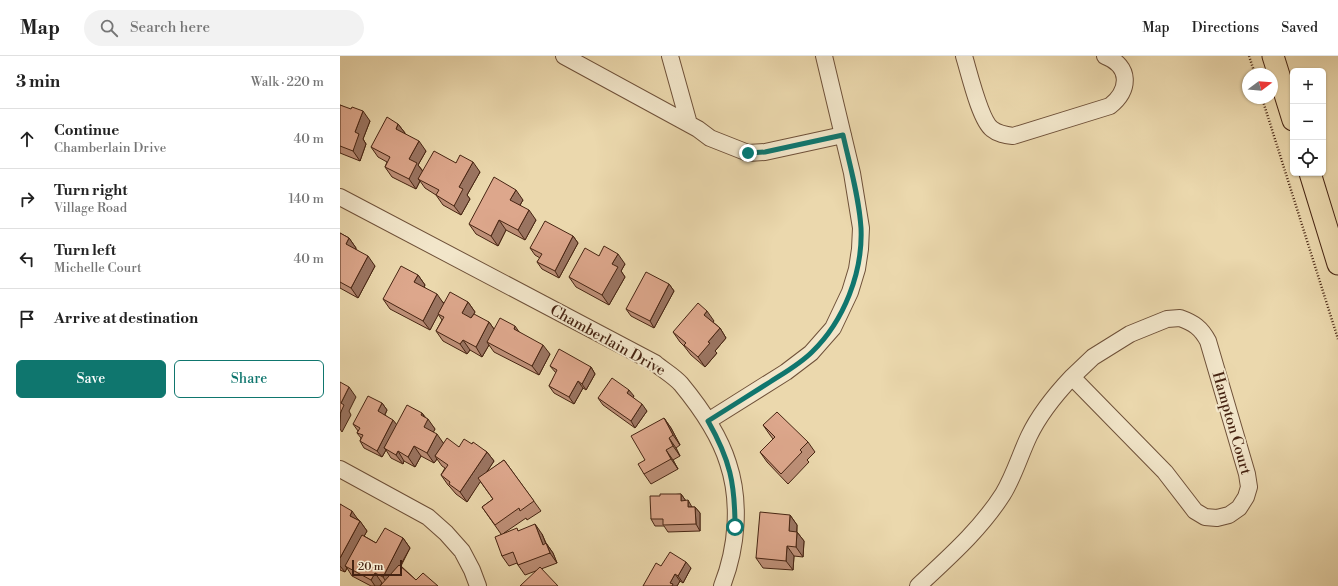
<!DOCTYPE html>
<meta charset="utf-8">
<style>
body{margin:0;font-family:"Libre Bodoni",serif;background:#f2f2f2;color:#222}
.controls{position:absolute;right:12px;top:12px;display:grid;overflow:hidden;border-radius:6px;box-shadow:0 1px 3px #0004}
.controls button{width:36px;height:36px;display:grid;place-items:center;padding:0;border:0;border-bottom:1px solid #e0e0e0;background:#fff;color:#222;font:20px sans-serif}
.compass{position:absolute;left:902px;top:12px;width:36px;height:36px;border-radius:50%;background:#fff;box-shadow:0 1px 3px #0004;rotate:74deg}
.scale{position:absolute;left:12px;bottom:10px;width:50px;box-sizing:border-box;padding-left:4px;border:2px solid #462412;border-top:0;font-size:11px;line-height:14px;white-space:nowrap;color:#462412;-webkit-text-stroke:3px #f2e6ca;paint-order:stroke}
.stop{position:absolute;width:12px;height:12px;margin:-9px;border:3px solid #0f766e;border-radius:50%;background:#fff}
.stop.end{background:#0f766e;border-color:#fff;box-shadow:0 1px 4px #0008}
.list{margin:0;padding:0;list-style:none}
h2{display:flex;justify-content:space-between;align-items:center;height:52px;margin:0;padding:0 16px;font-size:17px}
h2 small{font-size:13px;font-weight:400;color:#767676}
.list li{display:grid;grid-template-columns:26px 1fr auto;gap:12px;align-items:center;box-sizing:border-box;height:60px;padding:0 16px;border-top:1px solid #e0e0e0}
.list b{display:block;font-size:15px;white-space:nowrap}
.list p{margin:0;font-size:13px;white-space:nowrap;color:#767676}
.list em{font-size:13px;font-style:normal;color:#767676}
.actions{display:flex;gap:8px;padding:12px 16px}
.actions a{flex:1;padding:9px 0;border:1px solid #0f766e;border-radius:6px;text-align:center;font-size:14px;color:#0f766e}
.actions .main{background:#0f766e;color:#fff}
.icon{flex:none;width:22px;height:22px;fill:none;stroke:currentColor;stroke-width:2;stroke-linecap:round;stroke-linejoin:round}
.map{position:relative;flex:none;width:998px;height:530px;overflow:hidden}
header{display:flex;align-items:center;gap:24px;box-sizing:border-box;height:56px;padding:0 20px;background:#fff;border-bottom:1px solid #e0e0e0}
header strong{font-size:19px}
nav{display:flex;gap:22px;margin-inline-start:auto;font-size:14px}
.search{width:280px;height:36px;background:#f2f2f2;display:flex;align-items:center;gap:10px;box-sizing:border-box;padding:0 14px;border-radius:22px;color:#767676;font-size:15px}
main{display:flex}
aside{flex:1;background:#fff}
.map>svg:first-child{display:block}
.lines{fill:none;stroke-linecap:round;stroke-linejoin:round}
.minor-casing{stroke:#6f5139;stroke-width:18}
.major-casing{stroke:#462412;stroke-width:23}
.path{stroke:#462412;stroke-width:2.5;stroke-dasharray:1 2;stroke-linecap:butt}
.minor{stroke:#f2e6ca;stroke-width:16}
.major{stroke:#ebd8ad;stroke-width:21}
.wall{fill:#be9078;stroke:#462412}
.shaded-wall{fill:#9b7562;stroke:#462412}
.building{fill:#dda78c;stroke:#462412}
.route{stroke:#0f766e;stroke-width:5}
.labels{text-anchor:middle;stroke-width:4;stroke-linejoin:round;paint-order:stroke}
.street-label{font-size:15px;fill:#462412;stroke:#f2e6ca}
</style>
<header>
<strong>Map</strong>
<div class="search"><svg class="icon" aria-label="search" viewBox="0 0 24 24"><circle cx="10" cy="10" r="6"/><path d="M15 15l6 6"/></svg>Search here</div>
<nav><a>Map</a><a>Directions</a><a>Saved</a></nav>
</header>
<main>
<aside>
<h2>3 min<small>Walk · 220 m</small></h2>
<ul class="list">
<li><svg class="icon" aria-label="ahead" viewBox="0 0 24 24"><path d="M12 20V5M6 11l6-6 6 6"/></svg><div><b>Continue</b><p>Chamberlain Drive</p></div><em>40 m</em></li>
<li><svg class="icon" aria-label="right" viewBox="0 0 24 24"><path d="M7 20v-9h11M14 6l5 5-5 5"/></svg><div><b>Turn right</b><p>Village Road</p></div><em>140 m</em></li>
<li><svg class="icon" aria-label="left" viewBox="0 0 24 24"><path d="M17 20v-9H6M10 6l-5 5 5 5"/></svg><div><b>Turn left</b><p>Michelle Court</p></div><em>40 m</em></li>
<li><svg class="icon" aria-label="arrive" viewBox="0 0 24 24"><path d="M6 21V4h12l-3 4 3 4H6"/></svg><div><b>Arrive at destination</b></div></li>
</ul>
<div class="actions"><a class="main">Save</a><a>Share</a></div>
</aside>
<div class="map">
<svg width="998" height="530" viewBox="0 0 998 530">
<rect width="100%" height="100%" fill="#ebd8ad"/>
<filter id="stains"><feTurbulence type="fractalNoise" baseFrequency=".005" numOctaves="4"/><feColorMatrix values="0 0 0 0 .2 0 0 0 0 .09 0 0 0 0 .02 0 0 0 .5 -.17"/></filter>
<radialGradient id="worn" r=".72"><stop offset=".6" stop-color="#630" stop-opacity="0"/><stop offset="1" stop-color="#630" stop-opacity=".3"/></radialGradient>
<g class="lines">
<defs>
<path id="minor" d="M224,0L358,73L370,82L408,97L425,96L503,79
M330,0L349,68
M624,0C629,16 640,64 652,73C658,78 665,79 673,80L770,50C790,34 791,10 765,0
M0,141L315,307C323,314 334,320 341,328C360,351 379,378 388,407C401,446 397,492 382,530
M840,262C854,267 861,272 868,285L907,418L909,431L906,441L899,452L889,459L877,462L865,461L855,455L825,416L732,321L753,301L790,278L827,263Z
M368,365L446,316L471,297L493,272L510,236L517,213L520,193L521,172L512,117L484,0
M0,413L88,461L106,477L122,495L132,514L138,530
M578,530C609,501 640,474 663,438C674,420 680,399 689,380C700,357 715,339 732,321"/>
<path id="major" d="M933,0L953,64
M970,117L998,208"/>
</defs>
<use href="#minor" class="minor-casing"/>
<use href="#major" class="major-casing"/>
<path class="path" d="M909,0L915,18
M922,42L998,283"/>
<use href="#minor" class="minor"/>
<use href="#major" class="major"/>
</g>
<path class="wall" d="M0,49L30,65L23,83L26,88L20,105L0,97Z
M58,68L65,77V78L86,95L78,109L83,115L116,107L140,116L127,139L130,143L121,159L103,149L96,139L85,132L80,125L76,133L52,121L45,111L47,106L38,101L31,91Z
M183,144L180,149L196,164L185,184L166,174L158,190L136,178L129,168Z
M0,177L9,182L16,192V193L35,210L18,242L0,232Z
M233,180L238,187L219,222L202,213L197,206L200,202L195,199L190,192Z
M259,200L285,208L281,215L285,221L269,249L236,231L229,221Z
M78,219L85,229L84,231L104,247L128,246L135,256L131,262L149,266L154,273L180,277L210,298L199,319L154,296L149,289L142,301L130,294L127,298L103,285L96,275L102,264L98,258L90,274L50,253L43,243Z
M329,228L334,235L314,272L291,260L286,253Z
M374,265L373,266L380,272L386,282L375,295L377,297L365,311L351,299L344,290L340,286L333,276Z
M210,310L251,311L255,318L246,334L243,332L234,348L214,337L209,330L216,317Z
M294,340L293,341L307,355L295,372L263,349L258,342Z
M42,347L47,354L45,359L57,369L82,357L95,373L93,376L103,387L119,391L132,388L147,396L154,405L146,417L164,404L201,455L187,464L186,462L164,477L178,475L202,478L206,487L213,497L217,507L185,519L178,509L177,507L169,510L162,500L161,478L142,451L153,443L140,425L127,446L116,438L110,431L108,429L101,419L105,412L102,410L97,403L94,407L81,400L75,411L64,405L63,408L51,402L46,394L42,401L24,392L20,385L21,382L17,377L18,375L13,368Z
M324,362L331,372L340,389L336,392L340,400L333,404L338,413L311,428L304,418L305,404Z
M423,369L468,386L475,396L467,404L469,406L448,428L427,406L420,396L433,383L430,379Z
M341,438L346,445L352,451H355L360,457V475L328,476L324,470H315L311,463L320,440Z
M0,448L19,464L27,475L24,480L36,487L63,482L70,492L61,510L76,524L98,530H31L12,520L7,512L5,516L0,514Z
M450,459L457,469V476L464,485L463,501L454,500L453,514L423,512L416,502Z
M321,510L351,512L343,527L340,525L337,530H303Z"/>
<path class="shaded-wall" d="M23,55L30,65L23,83L26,88L20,105L13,95L15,76Z
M58,68L65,77L62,83L56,73Z
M79,85L86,95L78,109L84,117L78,123L80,125L76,133L69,123V103Z
M133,106L140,116L127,139L130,143L121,159L114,150L119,131Z
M176,134L183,144L177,154L170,144Z
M189,154L196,164L185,184L178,174Z
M159,164L166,174L158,190L151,180Z
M233,180L238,187L219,222L215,215Z
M9,182L16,192L13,198L6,188Z
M278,198L285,208L281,215L285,221L269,249L262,239L272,208Z
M28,200L35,210L18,242L11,232Z
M78,219L85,229L81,235L74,226Z
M329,228L334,235L314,272L310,265Z
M97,238L104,248L90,274L83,265Z
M128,246L135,256L128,267L122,257Z
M367,255L374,265L371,269L364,259Z
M149,266L156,276L147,286L149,289L142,301L136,291Z
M175,270L182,280L174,273Z
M380,272L386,282L375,295L377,297L365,311L358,301L368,286Z
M123,284L130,294L127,298L120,288Z
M203,289L210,298L199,319L192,310Z
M251,311L255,318L246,334L242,328Z
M238,325L243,332L234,348L229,341Z
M9,331L16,341L9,355L11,359L2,376L0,373L1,347Z
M289,334L294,340L292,344L287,337Z
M42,347L47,354L43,362L38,355Z
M302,348L307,355L295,372L291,365Z
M82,357L87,365L88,363L95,373L91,381L84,371L81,359Z
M324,362L331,372L340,389L333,379Z
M53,364L58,370L44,392L46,394L42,401L37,395Z
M97,378L104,388L95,400L97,403L94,407L87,397Z
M329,382L336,392L340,400L333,390Z
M74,390L81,400L75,411L68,401Z
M326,394L333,404L338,413L331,403Z
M58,395L64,405L63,408L56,399Z
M147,396L154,405L127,446L120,436Z
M341,438L346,445H341Z
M348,444L352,451H348Z
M355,451L360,457V475L356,468Z
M12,455L19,465L10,460Z
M450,459L457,469L456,485L449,475Z
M20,465L27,475L7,511L5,510L7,512L5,516L0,510V502Z
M195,468L202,478L210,498L203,489Z
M457,476L464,485L463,501L456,491Z
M63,482L70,492L49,530L43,521Z
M206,487L213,497L217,507L210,497Z
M447,490L454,500L453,514L446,505Z
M346,506L351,512L343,527L338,520Z
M35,517L42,527L40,530H35L31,524Z
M335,518L340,525L337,530H332L330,527Z"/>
<path class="building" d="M0,49L11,53L12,51L23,55L15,76L19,78L13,95L0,90Z
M47,61L58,68L56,73L79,85L69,103L77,107L69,123L45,111L50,101L31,91Z
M94,95L116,107L120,99L133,106L119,131L123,133L114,150L96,139L99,134L78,123Z
M154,121L176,134L170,144L189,154L178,174L159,164L151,180L129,168Z
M205,165L233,180L215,215L197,206L202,198L190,192Z
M0,177L9,182L6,188L28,200L11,232L0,226Z
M264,190L278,198L272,208L278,211L262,239L229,221L245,192L259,200Z
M61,210L78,219L74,226L97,238L83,265L43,243Z
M306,216L329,228L310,265L286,253Z
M110,236L128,246L122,257L131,262L134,258L149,266L136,291L123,284L120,288L96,275L104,261L98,258Z
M358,247L367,255L364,259L380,272L368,286L370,287L358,301L344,289L346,287L333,276Z
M160,262L175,270L174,273L203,289L192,310L147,286Z
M219,293L251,311L242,328L238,325L229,341L209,330L217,314L210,310Z
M272,322L289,334L287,337L302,348L291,365L258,342Z
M0,326L9,331L1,347L4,349L0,358Z
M28,340L42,347L38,355L53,364L37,395L20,385L23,379L17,377L20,372L13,368Z
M67,349L82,357L81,359L88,363L84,371L97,378L87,397L74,390L68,401L58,395L56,399L44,392Z
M437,356L468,386L460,394L462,396L441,418L420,396L435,381L423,369Z
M324,362L333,379L329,382L333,390L326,394L331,403L304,418L298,408L305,404L291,380Z
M107,382L119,391L124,383L132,388L133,386L147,396L120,436L109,428L110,426L101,419L108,409L95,400Z
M164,404L194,445L180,455L179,452L155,469L142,451L153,443L138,422Z
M320,438H341V445L348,444V451H355L356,468L323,469V463H311L310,440H320Z
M0,448L12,455L10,460L20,465L0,502Z
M420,456L450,459L449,475L457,476L456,491L447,490L446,505L416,502Z
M195,468L203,489L206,487L210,497L178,509L173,496L162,500L155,481L177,472L178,475Z
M45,472L63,482L43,521L35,517L31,524L5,510L22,479L36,487Z
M330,496L346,506L338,520L335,518L330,527L333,528L332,530H303L316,507L321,510Z
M59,509L76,524L83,517L98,530H40Z
M200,511L218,530H180Z"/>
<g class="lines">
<path class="route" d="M395,471C395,427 390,404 368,365C389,352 409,339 430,326C444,317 460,308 472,296C504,265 523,216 521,172C519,141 510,110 503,79L425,96L408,97"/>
</g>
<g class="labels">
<g class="street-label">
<text transform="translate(268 284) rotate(29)" y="5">Chamberlain Drive</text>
<text transform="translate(892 367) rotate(74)" y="5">Hampton Court</text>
</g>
</g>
<rect width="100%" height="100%" filter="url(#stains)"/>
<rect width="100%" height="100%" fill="url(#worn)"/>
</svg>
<div class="controls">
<button>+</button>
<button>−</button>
<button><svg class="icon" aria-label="locate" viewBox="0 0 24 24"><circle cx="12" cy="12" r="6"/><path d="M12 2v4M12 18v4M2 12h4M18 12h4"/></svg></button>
</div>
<svg class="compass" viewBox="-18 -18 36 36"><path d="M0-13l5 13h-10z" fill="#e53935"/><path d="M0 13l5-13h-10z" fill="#767676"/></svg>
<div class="scale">20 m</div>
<div class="stop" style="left:395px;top:471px"></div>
<div class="stop end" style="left:408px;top:97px"></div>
</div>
</main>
